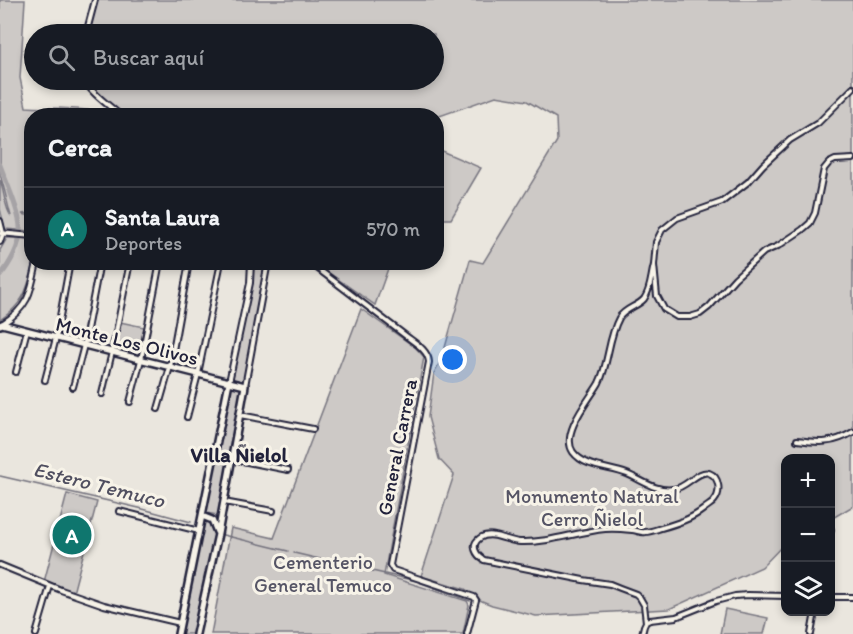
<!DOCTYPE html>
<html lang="es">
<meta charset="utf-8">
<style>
body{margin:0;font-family:Itim,sans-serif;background:#20242c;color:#f1f3f6}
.controls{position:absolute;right:18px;bottom:18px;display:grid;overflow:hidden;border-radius:12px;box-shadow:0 3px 9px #0003}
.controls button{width:54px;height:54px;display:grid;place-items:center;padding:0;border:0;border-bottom:2px solid #363941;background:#171b24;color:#f1f3f6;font:30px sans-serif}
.you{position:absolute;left:453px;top:360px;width:21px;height:21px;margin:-15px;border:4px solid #fff;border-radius:50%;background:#1a73e8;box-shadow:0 0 0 9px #1a73e833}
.badge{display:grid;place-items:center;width:39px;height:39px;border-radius:50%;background:#0f766e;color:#fff;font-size:20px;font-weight:700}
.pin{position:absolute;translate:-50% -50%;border:3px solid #fff;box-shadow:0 2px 6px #0006}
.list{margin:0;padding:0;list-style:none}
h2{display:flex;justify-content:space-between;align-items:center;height:78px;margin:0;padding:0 24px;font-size:26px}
h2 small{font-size:20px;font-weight:400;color:#9ea1a6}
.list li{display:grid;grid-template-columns:39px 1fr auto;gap:18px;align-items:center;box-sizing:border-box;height:84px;padding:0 24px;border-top:2px solid #363941}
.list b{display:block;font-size:22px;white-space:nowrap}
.list p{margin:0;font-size:20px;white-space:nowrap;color:#9ea1a6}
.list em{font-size:20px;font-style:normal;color:#9ea1a6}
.icon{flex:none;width:33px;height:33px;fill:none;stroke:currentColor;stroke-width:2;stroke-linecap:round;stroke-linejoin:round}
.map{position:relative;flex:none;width:853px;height:634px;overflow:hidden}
.search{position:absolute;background:#171b24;box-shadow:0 3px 9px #0003;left:24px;top:24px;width:420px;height:66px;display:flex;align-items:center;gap:15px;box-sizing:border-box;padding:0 21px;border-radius:33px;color:#9ea1a6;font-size:22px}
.panel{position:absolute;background:#171b24;box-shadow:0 3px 9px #0003;left:24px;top:108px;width:420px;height:162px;border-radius:24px}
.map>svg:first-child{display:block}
.green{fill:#cdc9c6;stroke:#787680;stroke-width:1.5}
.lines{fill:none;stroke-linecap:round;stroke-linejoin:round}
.stream{stroke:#716f7b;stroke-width:1.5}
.canal{stroke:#a6a3a6;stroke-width:5}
.minor-casing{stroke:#22223b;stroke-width:8}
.tertiary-casing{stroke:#22223b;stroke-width:10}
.minor{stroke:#f7f3e8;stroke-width:4}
.tertiary{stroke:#f7f3e8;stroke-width:5}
.labels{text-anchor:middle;stroke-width:6;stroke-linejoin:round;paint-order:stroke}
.street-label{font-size:20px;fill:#22223b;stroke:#f7f3e8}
.park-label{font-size:20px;fill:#555465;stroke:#f7f3e8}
.neighbourhood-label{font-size:21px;font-weight:bold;fill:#22223b;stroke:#f7f3e8}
.water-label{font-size:21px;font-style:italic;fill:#504f60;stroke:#f7f3e8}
</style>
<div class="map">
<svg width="853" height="634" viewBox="0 0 853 634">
<rect width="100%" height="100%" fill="#eae6de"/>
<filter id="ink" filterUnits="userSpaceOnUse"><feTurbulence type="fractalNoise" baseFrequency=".0167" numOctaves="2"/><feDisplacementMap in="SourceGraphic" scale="12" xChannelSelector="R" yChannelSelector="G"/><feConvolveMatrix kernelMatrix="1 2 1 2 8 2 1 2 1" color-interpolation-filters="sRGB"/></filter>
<g filter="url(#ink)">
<path class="green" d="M0,0H25L20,78L26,107C43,109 97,107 108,115L32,116L31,213L22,214L31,216V231L5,229L0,209V180C4,191 5,209 11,216C7,203 5,189 0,175Z
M95,0H853V506L831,519L830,458H786L785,543L762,567L669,609L536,616L492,605L482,601L465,589L421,576L454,475L439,459L428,417L434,373L442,358L470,260L483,263L557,141L556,118L527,101L496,96L437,117L436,116L124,115L102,98L85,80H434V34H86Z
M437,149L481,168L451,219H437Z
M7,238H31L32,262L34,263C27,289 25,303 0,320V250Z
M252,263H267L244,384L231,381Z
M315,263H390L375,305Z
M361,309L416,348L424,357L384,575L467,601L469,605L463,634H211L231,528L274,538Z
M120,322L144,327L138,355L114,349Z
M233,386C237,386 240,386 243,391L218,515L206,513L231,388Z
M67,494L97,502L73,593L44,582Z
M205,518L210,520L216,531L195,634H180Z
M725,609L768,618L764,634H720Z"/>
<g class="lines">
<path class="stream" d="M0,476L139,508L191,522
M223,535L288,551
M294,553L345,565
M350,566L416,581L470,601"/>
<path class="canal" d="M0,165C6,182 20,212 20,228C21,245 10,264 0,276"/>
<defs>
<path id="minor" d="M86,34L95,0
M84,80C92,94 109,105 121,116
M853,88L818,123L790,140L763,165L748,182L722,202L677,218L662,230L656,242L654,265L657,296L664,309L677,317H690L700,314L709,307L735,278L764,252L778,246L802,230L810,223L815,213L824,169L829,163L835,160L853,159
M0,221L3,233L0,242
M0,233L32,236
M309,262L406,336C415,343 428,350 429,362L390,565L393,570L474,597L476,600L467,634
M2,324C29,307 31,292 37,262
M16,372L27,330
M45,380L56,338L70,262
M229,382L250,283L251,262
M245,386L268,262
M73,387L84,345L100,262
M102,394L112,352L130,262
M130,402L141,360L160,262
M158,409L170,367L189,262
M240,415L313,429
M187,417L198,374L221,262
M797,440C819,443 833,444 853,432
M232,459L288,470
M224,502L273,511
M119,511L199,531
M830,530H831
M0,565L61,590L104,605L180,623
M830,597H853
M646,622L644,605L640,598L636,594L620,588L610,584L583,580L484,560C476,555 470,545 480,538C492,530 508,542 520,542C549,543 576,532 605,529C613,528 623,529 632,530C636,530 641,533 645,532C649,532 655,530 658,529C675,524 690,520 704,509C707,506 712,504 714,501C721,493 720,477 709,473C699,469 686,488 674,489C656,492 642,480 627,474C609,467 585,468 573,452C560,433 590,399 599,383C609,363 608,338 619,318C625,308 637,307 644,299C651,290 651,275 654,265
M646,622L650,620L676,617L716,601L735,596L748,595L786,596
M36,634L50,586
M642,634L644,626L646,622
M811,634L815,612"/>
<path id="tertiary" d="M0,325L2,324L245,386L218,534L196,634
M202,516L212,520L217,532
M178,634L229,382"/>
</defs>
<use href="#minor" class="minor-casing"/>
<use href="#tertiary" class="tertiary-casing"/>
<use href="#minor" class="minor"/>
<use href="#tertiary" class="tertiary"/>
</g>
</g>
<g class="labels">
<g class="street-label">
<text transform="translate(127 341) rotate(14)" y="7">Monte Los Olivos</text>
<text transform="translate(397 447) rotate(-79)" y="7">General Carrera</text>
</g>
<g class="park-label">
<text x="592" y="503">Monumento Natural<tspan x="592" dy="23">Cerro Ñielol</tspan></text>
<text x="323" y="569">Cementerio<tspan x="323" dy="23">General Temuco</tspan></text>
</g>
<g class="neighbourhood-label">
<text x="239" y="462">Villa Ñielol</text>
</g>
<g class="water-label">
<text transform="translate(99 485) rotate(14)" y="7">Estero Temuco</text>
</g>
</g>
</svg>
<div class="controls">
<button>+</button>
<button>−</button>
<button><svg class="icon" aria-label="layers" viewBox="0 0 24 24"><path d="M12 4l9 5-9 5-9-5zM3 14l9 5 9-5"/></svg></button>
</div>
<div class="you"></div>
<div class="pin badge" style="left:72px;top:535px">A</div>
<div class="search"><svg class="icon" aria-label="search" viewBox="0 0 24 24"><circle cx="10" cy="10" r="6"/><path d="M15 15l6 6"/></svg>Buscar aquí</div>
<section class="panel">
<h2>Cerca<small></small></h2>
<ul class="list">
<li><span class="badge">A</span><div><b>Santa Laura</b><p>Deportes</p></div><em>570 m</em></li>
</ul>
</section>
</div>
